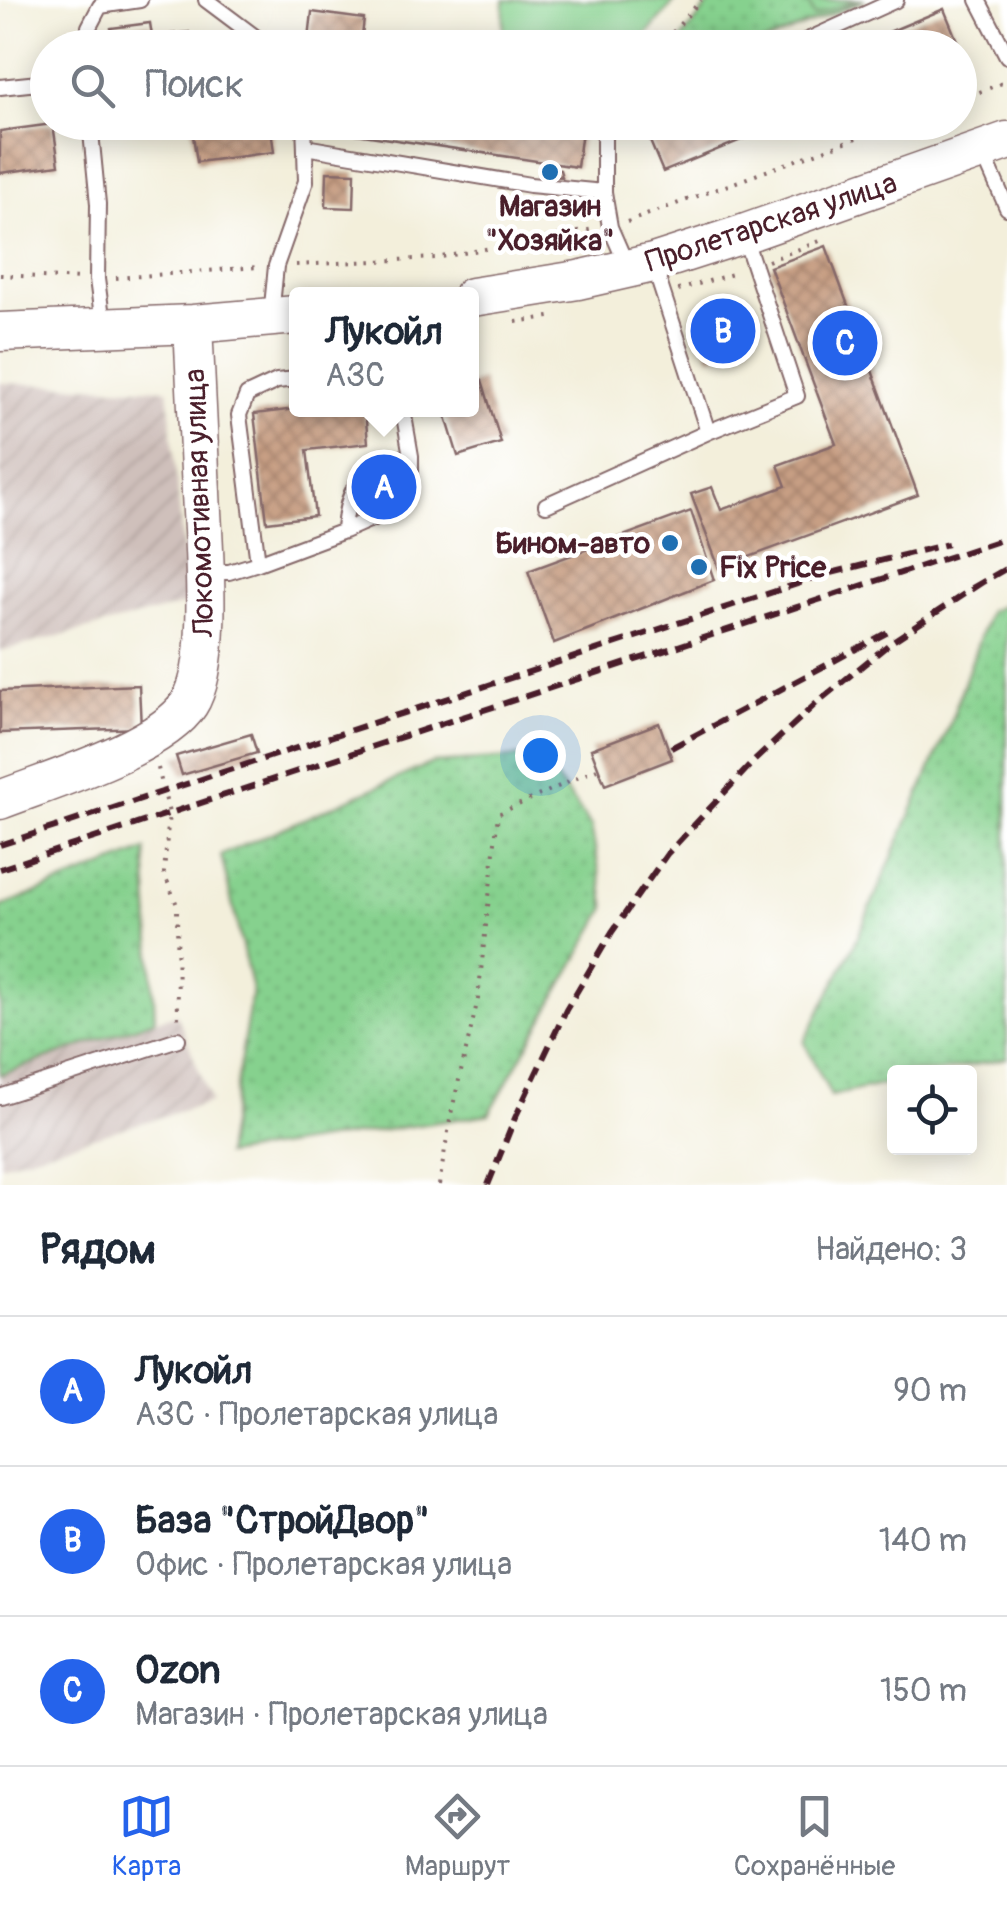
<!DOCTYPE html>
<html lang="ru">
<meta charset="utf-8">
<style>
body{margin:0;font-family:Pangolin,sans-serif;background:#f6f6f7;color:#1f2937}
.controls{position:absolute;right:30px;bottom:30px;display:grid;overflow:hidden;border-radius:10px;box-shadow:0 5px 25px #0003}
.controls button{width:90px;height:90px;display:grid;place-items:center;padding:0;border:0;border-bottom:2px solid #e0e1e3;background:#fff;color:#1f2937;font:50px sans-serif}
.you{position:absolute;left:540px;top:755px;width:35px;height:35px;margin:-25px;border:8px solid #fff;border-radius:50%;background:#1a73e8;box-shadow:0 0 0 15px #1a73e833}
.badge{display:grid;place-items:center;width:65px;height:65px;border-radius:50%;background:#2563eb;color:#fff;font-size:32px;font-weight:700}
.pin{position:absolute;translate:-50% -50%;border:5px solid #fff;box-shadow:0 2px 10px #0006}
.popup{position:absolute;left:289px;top:287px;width:190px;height:130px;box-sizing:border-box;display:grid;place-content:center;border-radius:10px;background:#fff;filter:drop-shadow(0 2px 8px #0005);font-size:32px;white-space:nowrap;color:#747a83}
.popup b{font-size:38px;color:#1f2937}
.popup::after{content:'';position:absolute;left:50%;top:100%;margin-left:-20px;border:20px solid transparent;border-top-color:#fff}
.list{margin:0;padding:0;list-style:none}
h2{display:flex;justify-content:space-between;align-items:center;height:130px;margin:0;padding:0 40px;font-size:42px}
h2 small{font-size:32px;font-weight:400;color:#747a83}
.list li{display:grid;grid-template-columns:65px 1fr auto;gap:30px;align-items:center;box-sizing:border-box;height:150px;padding:0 40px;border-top:2px solid #e0e1e3}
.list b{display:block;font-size:38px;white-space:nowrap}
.list p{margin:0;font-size:32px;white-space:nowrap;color:#747a83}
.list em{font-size:32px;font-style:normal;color:#747a83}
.icon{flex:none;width:55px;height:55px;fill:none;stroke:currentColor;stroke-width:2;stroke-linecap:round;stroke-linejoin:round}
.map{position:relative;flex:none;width:1007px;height:1185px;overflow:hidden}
.search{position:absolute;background:#fff;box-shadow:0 5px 25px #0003;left:30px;right:30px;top:30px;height:110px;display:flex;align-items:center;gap:25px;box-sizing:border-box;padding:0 35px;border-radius:55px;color:#747a83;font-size:38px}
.sheet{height:580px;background:#fff}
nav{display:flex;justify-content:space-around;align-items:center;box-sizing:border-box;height:140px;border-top:2px solid #e0e1e3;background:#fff;font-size:28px;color:#747a83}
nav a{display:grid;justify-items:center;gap:5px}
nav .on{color:#2563eb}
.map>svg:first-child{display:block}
.industrial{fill:url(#industrial-furrows)}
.grass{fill:url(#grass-dots);stroke:#68785c;stroke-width:2.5}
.park{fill:#86d18e;stroke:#68785c;stroke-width:2.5}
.building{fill:url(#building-cross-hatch)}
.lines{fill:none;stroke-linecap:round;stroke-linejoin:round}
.lane-casing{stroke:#856869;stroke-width:18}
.secondary-casing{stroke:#856869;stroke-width:41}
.path{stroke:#856869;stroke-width:4;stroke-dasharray:2.5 8;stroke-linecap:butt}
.lane{stroke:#fff;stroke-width:14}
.secondary{stroke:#fff;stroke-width:38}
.rail{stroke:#4a1f2b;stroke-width:6;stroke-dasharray:15 8;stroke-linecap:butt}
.poi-dot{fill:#1f6fb2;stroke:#fff;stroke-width:4}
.labels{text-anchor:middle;stroke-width:9;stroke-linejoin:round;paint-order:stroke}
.poi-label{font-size:30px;font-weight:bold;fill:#4a1f2b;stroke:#fff}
.street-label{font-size:30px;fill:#4a1f2b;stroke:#fff}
</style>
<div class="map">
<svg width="1007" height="1185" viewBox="0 0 1007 1185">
<defs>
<pattern id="industrial-furrows" width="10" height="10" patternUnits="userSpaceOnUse" patternTransform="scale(2.5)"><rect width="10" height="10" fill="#cfc0bb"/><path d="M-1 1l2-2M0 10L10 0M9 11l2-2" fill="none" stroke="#b3a5a1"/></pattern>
<pattern id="grass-dots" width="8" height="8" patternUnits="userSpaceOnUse" patternTransform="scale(2.5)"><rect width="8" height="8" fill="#86d18e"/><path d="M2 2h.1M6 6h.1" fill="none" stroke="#75b37b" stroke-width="1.8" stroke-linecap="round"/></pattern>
<pattern id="building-cross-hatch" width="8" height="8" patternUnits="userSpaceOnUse" patternTransform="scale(2.5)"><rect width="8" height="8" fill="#c79f84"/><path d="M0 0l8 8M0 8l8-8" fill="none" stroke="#a4816c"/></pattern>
</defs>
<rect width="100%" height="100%" fill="#fff"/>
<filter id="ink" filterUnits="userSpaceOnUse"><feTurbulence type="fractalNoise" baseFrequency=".01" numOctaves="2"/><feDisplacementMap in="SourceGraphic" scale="20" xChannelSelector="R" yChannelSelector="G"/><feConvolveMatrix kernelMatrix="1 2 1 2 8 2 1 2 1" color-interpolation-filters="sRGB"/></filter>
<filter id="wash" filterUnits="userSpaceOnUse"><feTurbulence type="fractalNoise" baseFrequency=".0048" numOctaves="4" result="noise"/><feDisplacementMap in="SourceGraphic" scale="40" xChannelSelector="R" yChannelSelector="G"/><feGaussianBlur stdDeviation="2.25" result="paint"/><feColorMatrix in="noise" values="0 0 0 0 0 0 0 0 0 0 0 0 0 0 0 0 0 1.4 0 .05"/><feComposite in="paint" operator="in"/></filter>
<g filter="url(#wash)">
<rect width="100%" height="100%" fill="#f3efdb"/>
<path class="industrial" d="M0,383L168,389L188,604L0,651Z
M177,1014L211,1102L0,1165V1065Z"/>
<path class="grass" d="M712,0H865L755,47L675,48Z
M1007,604V1058L940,1072H894V1082L831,1096L804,1042L854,945L951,721L989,611Z
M540,756L591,826L606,908L489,1114L225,1155L252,990L221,855L432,763Z
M146,850L155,1020L0,1075V907Z"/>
<path class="park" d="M504,0H676L636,47L503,45Z
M807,0H854L855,1L814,16Z"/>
<g id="blocks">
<path class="building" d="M944,9L960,48L853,47Z
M312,12L364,19L361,45L309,39Z
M150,23L152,36L189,32L191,48H113L111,28Z
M191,122H270L274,152L197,162Z
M337,122H566L583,125L577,167L336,131Z
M673,123H783L663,172L647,134Z
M53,124L59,165L0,173V131Z
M541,168L560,170L562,177L539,174Z
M327,172L355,173L354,208L326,207Z
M826,246L918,495L719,568L691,494L712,487L721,510L786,486L778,465L836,444L770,267Z
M737,305L750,344L710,357L697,319Z
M482,380L501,443L458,456L444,410H472V384Z
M296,409L365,410L368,443L307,450L315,516L267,522L254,414Z
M691,511L714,580L554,643L528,571Z
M139,685L141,728L0,733V691Z
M659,723L672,759L605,785L591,749Z
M251,734L257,753L182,775L176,756Z"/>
</g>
</g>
<g filter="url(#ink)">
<use href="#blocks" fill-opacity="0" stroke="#856869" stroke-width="2.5"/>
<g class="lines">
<defs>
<path id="lane" d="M206,0L270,48
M978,0L1007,56
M87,48L89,27L100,6L140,0
M790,48L896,0
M0,87L48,82
M90,122L98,204L97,279L103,324
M602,122L604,131V192L610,227L628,268
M604,131L623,122
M305,147L530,185L604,192
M982,151L1007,208
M271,316L276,266L306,181L304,122
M708,432L797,396L744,236
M546,505L708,432L653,263
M344,531C347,481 364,468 411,456
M258,563L239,415L247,395L277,381L296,379
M209,572H229L258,563L344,531L387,512L404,490L411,471V456L403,410
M0,1097L178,1039"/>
<path id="secondary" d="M472,297L578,280L653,263L743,234L1007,141
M0,332L193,324L296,315
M0,800C49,781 162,747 189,704C215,664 203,542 201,492C198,436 196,380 193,324"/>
</defs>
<use href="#lane" class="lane-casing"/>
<use href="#secondary" class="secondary-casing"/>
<path class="path" d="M659,48L701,0
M960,100L1007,81
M627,222L900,122
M768,261L820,241
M296,265L436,258L594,229
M0,275L82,279
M116,278L257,267
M678,290L736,273
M516,322L556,316
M158,768L169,813L164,873L177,905L178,1024
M439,1185L451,1114L478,999L498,814L597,769"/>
<use href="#lane" class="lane"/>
<use href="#secondary" class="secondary"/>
<path class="rail" d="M972,588L1007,568
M671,748L888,632
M0,845L831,573L948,544
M0,869L1007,538
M488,1185L515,1118L566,1010L612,932L667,854L754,761L820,700L893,641L984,581"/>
</g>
</g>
<g class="poi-dot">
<circle cx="550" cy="172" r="10"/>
<circle cx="670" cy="543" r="10"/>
<circle cx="699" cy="567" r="10"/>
</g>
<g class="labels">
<g class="poi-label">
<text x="550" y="216">Магазин<tspan x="550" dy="34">"Хозяйка"</tspan></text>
<text x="650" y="553" text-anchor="end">Бином-авто</text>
<text x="719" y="577" text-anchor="start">Fix Price</text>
</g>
<g class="street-label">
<text transform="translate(771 222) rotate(-18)" y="10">Пролетарская улица</text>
<text transform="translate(199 503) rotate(-92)" y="10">Локомотивная улица</text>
</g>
</g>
</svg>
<div class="controls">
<button><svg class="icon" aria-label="locate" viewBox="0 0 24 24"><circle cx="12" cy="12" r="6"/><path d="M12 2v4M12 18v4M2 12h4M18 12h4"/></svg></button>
</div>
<div class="you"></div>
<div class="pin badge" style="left:384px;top:487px">A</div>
<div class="popup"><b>Лукойл</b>АЗС</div>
<div class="pin badge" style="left:723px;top:331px">B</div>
<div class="pin badge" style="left:845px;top:343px">C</div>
<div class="search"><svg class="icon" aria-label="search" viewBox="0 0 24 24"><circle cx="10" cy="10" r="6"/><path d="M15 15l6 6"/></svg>Поиск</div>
</div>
<section class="sheet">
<h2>Рядом<small>Найдено: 3</small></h2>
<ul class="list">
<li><span class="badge">A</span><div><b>Лукойл</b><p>АЗС · Пролетарская улица</p></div><em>90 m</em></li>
<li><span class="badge">B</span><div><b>База &quot;СтройДвор&quot;</b><p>Офис · Пролетарская улица</p></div><em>140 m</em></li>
<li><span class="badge">C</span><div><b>Ozon</b><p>Магазин · Пролетарская улица</p></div><em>150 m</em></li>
</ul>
</section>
<nav>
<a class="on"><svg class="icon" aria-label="map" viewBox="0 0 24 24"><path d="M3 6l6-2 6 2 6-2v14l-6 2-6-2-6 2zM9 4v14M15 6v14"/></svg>Карта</a>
<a><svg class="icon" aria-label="directions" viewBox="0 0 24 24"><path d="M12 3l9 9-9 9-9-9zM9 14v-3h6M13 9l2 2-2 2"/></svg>Маршрут</a>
<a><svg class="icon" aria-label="saved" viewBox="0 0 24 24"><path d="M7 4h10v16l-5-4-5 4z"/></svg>Сохранённые</a>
</nav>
